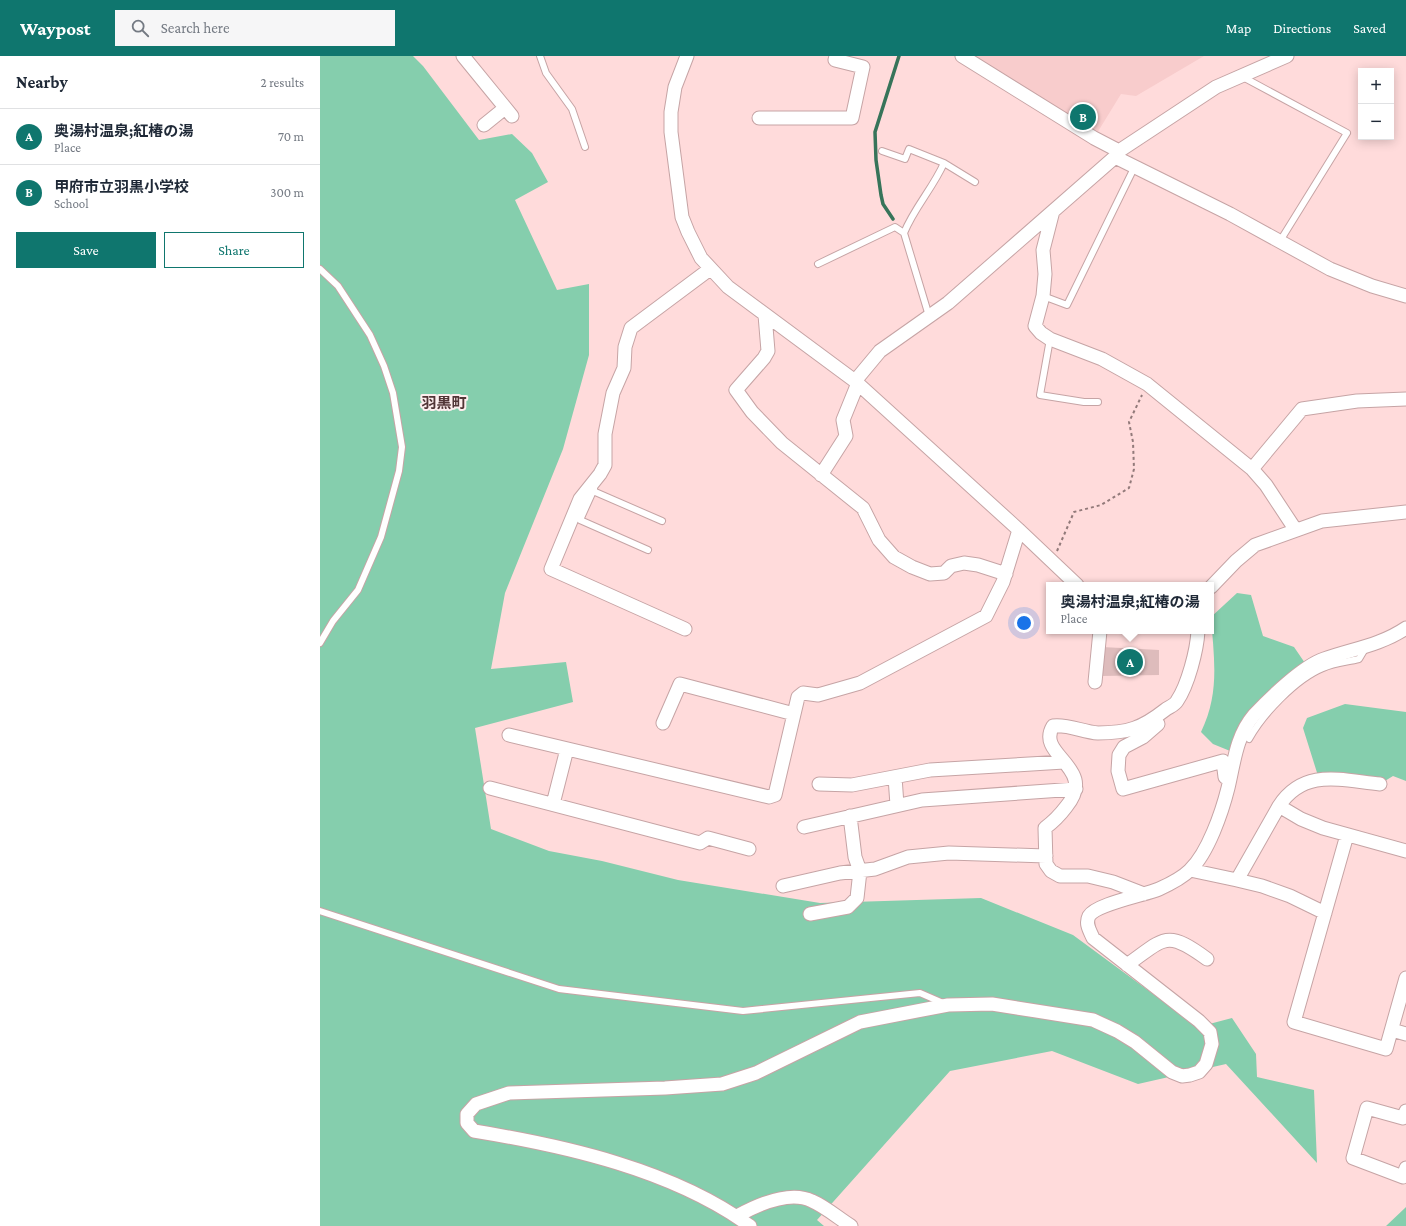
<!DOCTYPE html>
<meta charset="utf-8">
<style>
body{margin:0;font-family:"Crimson Pro","Noto Sans JP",serif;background:#f6f6f7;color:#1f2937}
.controls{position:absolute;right:12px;top:12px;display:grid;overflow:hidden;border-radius:0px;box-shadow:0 2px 10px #0003}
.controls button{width:36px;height:36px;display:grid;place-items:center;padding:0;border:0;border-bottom:1px solid #e0e1e3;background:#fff;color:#1f2937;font:20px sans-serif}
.you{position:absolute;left:704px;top:567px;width:14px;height:14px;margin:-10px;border:3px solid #fff;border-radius:50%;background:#1a73e8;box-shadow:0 0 0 6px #1a73e833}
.badge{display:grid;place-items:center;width:26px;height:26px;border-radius:50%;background:#0f766e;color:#fff;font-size:13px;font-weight:700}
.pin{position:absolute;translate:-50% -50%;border:2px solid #fff;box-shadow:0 1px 4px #0006}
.popup{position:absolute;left:726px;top:526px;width:168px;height:52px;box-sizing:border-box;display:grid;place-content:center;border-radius:0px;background:#fff;filter:drop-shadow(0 1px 3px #0005);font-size:13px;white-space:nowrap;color:#747a83}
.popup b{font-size:15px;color:#1f2937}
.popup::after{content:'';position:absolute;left:50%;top:100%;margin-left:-8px;border:8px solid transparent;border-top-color:#fff}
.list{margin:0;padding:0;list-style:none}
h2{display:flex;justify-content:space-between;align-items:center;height:52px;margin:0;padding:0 16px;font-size:17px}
h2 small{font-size:13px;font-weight:400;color:#747a83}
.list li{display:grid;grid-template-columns:26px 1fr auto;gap:12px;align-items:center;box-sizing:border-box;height:56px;padding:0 16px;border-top:1px solid #e0e1e3}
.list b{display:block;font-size:15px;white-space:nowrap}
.list p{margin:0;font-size:13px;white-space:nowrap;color:#747a83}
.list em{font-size:13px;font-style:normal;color:#747a83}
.actions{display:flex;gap:8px;padding:12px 16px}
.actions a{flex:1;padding:9px 0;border:1px solid #0f766e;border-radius:0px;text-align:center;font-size:14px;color:#0f766e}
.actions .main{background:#0f766e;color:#fff}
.icon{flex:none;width:22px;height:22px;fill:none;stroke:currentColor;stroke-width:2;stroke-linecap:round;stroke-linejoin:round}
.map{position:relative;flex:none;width:1086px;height:1170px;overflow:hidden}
header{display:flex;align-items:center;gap:24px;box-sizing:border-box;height:56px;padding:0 20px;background:#0f766e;color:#fff}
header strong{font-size:19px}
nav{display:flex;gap:22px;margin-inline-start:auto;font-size:14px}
.search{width:280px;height:36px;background:#f6f6f7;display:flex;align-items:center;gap:10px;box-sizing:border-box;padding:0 14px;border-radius:0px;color:#747a83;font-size:15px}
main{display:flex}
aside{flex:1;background:#fff}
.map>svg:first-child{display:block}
.built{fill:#f8cccc}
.green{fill:#85cead}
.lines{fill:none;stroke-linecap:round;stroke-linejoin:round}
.stream{stroke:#37745a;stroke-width:3.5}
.building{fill:#debcbc}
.service-casing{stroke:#c6a4a5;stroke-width:8}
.minor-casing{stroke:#c6a4a5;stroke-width:15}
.path{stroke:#927a7a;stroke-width:2;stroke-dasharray:3 3;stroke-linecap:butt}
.service{stroke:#fff;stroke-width:6}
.minor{stroke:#fff;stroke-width:13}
.labels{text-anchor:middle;stroke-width:4;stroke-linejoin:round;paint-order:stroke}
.quarter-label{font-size:15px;font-weight:bold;fill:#513536;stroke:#fdeeee}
</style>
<header>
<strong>Waypost</strong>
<div class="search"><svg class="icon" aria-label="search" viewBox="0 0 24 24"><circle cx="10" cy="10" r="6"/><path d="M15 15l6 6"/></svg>Search here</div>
<nav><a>Map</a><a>Directions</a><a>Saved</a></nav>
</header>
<main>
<aside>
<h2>Nearby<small>2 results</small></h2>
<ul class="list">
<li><span class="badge">A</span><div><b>奥湯村温泉;紅椿の湯</b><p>Place</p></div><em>70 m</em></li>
<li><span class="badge">B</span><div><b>甲府市立羽黒小学校</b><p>School</p></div><em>300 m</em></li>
</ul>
<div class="actions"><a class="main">Save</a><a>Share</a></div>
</aside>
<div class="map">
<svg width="1086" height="1170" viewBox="0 0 1086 1170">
<rect width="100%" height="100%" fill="#ffdbdb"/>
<path class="built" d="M642,0H884L816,40L801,38L774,82Z"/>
<path class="green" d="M0,0H93L103,10L159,84L192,78L212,97L228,126L195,144L237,234L269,228V299L243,393L185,537L171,613L246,606L253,646L155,672L171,773L229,795L282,805L358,824L500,847L661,842L753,879L878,971L912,962L936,998L937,1021L994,1034L997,1107L906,1008L818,1028L732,995L630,1015L497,1164L504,1170H0Z
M917,537L931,539L943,580L974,591L987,610L915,697L893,688L881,676C900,637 894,603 891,561Z
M1025,648L1086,656V725L1073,720L1060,728L999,723L983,672L987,662Z
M1086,1151V1170H1066L1085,1152Z"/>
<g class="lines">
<path class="stream" d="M573,163L563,148L561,139L556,104L555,76L579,0"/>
</g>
<path class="building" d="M782,591L839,594V619L781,620Z"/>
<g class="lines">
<defs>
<path id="service" d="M220,0L226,17L252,53L265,91
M921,20L1027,77L960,185
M562,95L585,103L589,93L624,107L655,126
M584,177C594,152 613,132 624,107
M498,208L575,171L584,177L609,260
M0,213L18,230L50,279L64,310L73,337L82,391L79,415L61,481L38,534L13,565L0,587
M723,240L747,249L815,110
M730,283L720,339L764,346H778
M274,433L260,464L328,494
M273,435L342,465
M929,683C943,658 976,623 1003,612C1014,607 1027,606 1039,603L1045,593
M0,855L239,933L423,955L600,937L623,947"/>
<path id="minor" d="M143,0L192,60
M367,0L355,31L351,56V76L362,161L368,176L381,202L408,231L535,325L699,474L757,529
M642,0L774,82L799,95
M439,62H532L543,11L515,4L516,0
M164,69L185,52
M795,101L910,158L1010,213L1052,230L1086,240
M733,155L723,194L725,218L723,240L715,270L721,277L730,283L782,303L827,328L932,413L946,429L975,473
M445,259L448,295L444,302L416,334L432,356L462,387L543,452L559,484L574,501L592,511L610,518L624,517L631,510L644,507L658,509L686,518
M535,325L560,295L628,247L795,101L799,95L896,31L967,0
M932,413L982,353L1037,345L1086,343
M501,419L526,380L523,364L538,327
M891,531L916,505L935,489L1002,465L1086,456
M365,573L231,513L260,443L280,418L285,409V378L293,337L304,312L305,291L311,272L390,213
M775,626L780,575
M343,667L360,628L474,658
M838,668L823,681L804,691L799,699L798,715L803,733L903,705L905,721
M189,679L449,741L455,739L478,641L483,637L498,639L540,627L666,560L683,526L699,474
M575,721L577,749
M499,728L532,729L610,714L744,706
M170,732L380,787L388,782L429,793
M233,748L247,693
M959,750C984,712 1020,724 1060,728
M484,771L602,744L756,733
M1027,779L974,966L1066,993L1086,922
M870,814L917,824L959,750L981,763L1003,772L1086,795
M917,824L942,830L970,840L1005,857
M463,830L520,817L555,813L588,801L629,797L726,800
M824,838L793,826L768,820H740L731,815L726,808L725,772C733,766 740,759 746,751C779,711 715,700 733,670C748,668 763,676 778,677C808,677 822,672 845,654C849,651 855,649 857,645C868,629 877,594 878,575
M490,858L528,851L537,842L540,815L535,801L530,760
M807,909C845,882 846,873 887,903
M1072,974L1086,978
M1086,1055L1083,1062L1047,1052L1033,1102L1083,1121L1086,1112
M417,1160C437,1149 470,1134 492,1145C506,1151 518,1162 531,1170
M430,1170C353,1114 246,1090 154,1075L147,1067V1058L156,1048L189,1037L345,1032L402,1028L436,1017L540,966L628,949L672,948L773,964L797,975L815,986L852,1016L862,1020L870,1019L879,1016L886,1008L892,988L890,976L879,965L773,882C770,875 765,868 769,860C776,848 825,839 839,833C850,828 862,822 870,814C888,797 902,756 908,732C914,707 916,680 934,659C950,642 983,610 1004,603C1033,593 1061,589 1086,572"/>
</defs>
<use href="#service" class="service-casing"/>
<use href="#minor" class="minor-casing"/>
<path class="path" d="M737,495L754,456L781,449L809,432L814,413L813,386L809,366L822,339"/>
<use href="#service" class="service"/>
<use href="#minor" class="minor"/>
</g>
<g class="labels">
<g class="quarter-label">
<text x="124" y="352">羽黒町</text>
</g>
</g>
</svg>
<div class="controls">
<button>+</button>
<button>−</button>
</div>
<div class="you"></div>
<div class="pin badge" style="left:810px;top:606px">A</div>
<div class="popup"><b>奥湯村温泉;紅椿の湯</b>Place</div>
<div class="pin badge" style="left:763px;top:61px">B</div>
</div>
</main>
